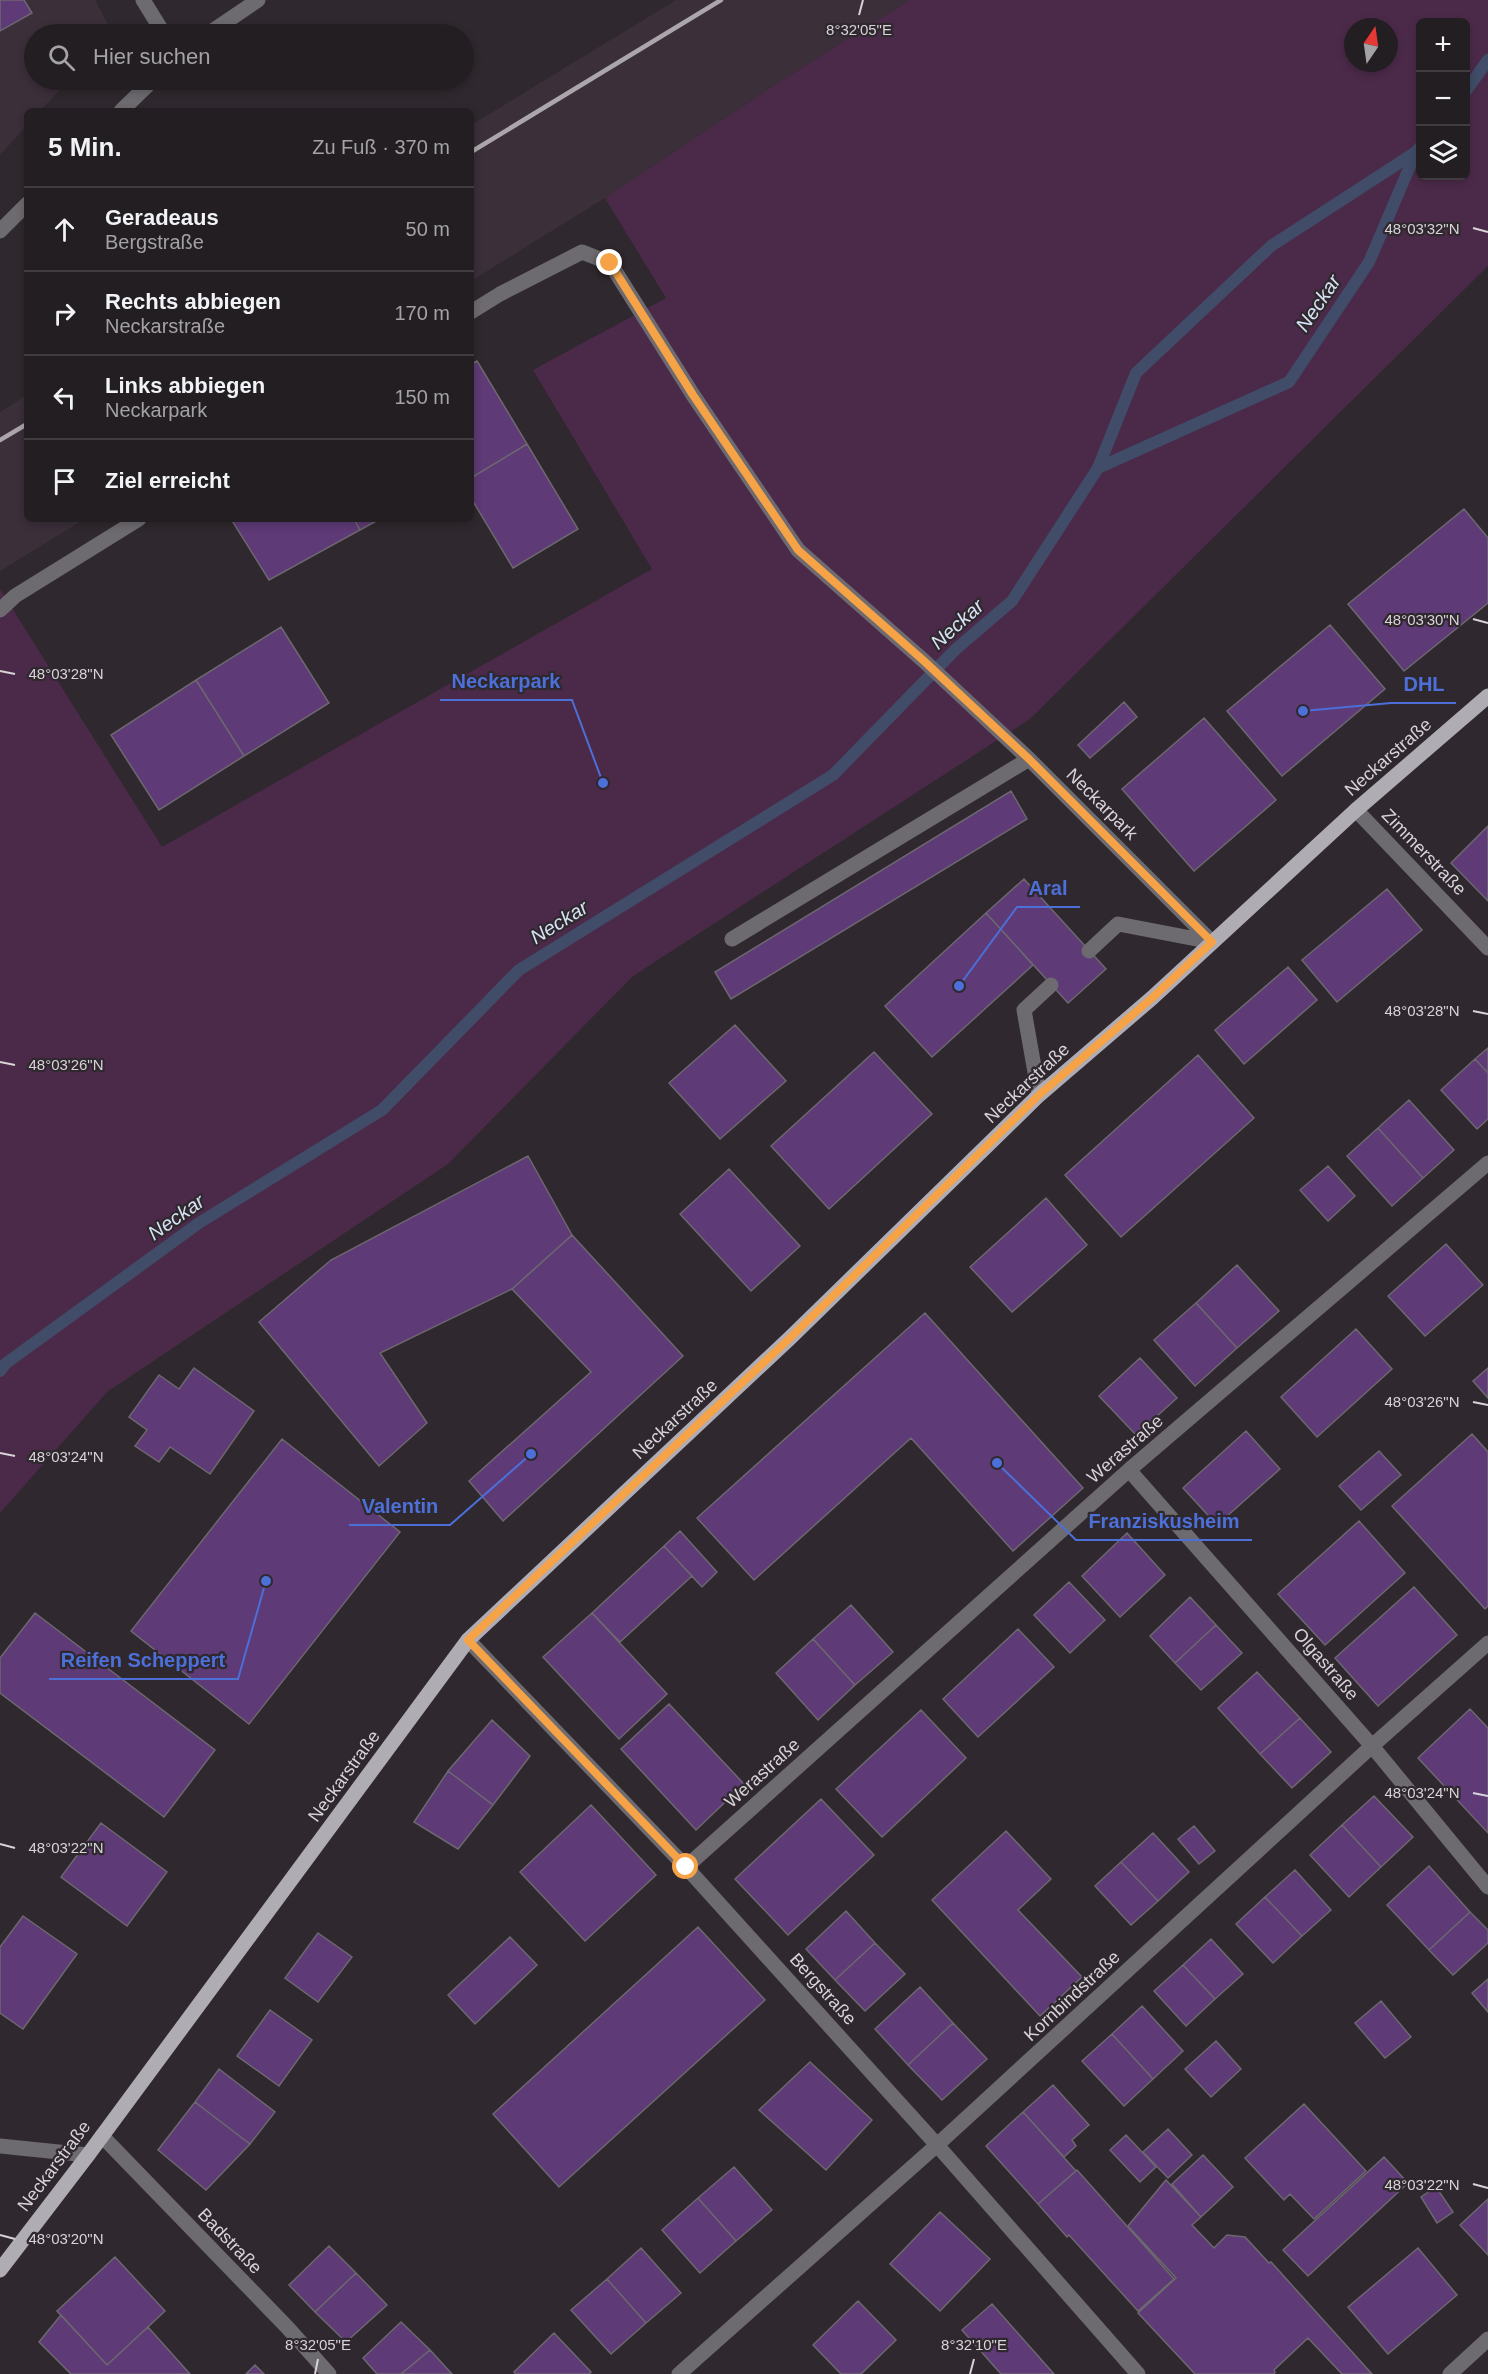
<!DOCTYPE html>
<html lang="de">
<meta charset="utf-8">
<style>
body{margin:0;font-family:Helvetica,sans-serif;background:#2b272a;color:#f1f3f6}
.controls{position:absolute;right:18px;top:18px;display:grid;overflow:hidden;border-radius:9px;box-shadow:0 3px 9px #0003}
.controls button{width:54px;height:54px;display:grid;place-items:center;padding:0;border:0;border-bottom:2px solid #403c40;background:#231e22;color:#f1f3f6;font:30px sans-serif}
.compass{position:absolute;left:1344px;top:18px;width:54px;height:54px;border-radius:50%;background:#231e22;box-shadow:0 3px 9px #0003;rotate:13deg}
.stop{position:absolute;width:18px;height:18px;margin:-14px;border:4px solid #f6a247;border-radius:50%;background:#fff}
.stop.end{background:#f6a247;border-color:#fff;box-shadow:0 2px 6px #0008}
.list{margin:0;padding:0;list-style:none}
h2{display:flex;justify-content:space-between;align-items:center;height:78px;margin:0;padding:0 24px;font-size:26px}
h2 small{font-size:20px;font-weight:400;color:#a3a2a5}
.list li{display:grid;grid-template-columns:39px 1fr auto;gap:18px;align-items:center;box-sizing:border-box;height:84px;padding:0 24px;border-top:2px solid #403c40}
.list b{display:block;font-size:22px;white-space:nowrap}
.list p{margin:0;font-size:20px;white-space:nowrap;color:#a3a2a5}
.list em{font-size:20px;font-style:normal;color:#a3a2a5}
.icon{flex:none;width:33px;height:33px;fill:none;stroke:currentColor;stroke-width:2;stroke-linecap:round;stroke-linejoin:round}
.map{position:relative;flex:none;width:1488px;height:2374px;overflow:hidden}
.search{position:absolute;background:#231e22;box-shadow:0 3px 9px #0003;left:24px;top:24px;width:450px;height:66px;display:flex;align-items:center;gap:15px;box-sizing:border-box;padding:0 21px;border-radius:33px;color:#a3a2a5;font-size:22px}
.panel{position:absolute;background:#231e22;box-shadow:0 3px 9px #0003;left:24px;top:108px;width:450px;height:414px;border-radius:9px}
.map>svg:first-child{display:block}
.built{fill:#3b2f3a}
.green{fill:#4b2a49;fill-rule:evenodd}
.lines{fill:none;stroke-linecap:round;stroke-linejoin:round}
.stream{stroke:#404c68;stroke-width:12}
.building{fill:#5e3a76;stroke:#6d6870;stroke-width:1.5}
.minor{stroke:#6d6b6f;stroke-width:15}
.major{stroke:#b0acb4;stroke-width:15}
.rail{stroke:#aba6ab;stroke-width:4.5}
.route{stroke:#f6a247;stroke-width:8}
.ticks{fill:none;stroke:#d7d3d7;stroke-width:2}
.labels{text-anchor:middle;stroke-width:4.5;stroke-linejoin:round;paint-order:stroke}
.street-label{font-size:18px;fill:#d7d3d7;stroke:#2f282e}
.water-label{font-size:20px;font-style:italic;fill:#d6e2f3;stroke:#2f282e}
.ticks-label{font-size:15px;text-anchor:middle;fill:#d7d3d7;stroke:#2f282e;stroke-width:4.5;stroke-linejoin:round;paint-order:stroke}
.leader{fill:none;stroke:#4c6fd8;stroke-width:2}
.callout-dot{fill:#4c6fd8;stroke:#2f282e;stroke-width:2}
.callout-label{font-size:20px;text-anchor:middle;font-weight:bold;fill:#4c6fd8;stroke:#2f282e;stroke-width:4.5;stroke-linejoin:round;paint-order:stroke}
</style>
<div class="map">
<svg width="1488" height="2374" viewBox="0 0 1488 2374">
<rect width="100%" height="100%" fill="#2f282e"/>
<path class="built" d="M0,0H95L113,34H34V80H69L40,111H27V125L0,155Z
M676,0H910L784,79L605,198L471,281V125Z
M27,395V519H85L0,571V412Z"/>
<path class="green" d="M910,0H1488V266L1030,719L633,976L448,1164L107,1392L0,1513V589L162,847L652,569L533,370L666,298L605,198L784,79ZM1420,22H1466V176H1420ZM1353,27H1389V63H1353Z"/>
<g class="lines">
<path class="stream" d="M1466,91L1488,60
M1098,468L1136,373L1271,246L1416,152
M0,1371L5,1364L199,1223L382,1110L519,970L833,775L956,649L1012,601L1098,468L1289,382L1369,262L1416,152L1420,147"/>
</g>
<path class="building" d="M0,0H24L32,13L0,31Z
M477,361L527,444L471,478V364Z
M527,444L578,529L513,568L471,498V478Z
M1464,509L1488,538V603L1404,671L1348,604Z
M231,519H354L360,530L269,580Z
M354,519H380L360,530Z
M1330,625L1385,689L1282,776L1227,711Z
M281,627L329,703L244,756L196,680Z
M196,680L244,756L159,810L111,735Z
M1124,702L1137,717L1090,758L1078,745Z
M1204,718L1276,800L1194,871L1122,789Z
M1011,791L1027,819L731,999L715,972Z
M1488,826V901L1451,863Z
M1024,879L1106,969L1068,1003L986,913Z
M1387,889L1422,930L1337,1002L1302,960Z
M986,913L1033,965L932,1057L885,1006Z
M1288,967L1317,1000L1244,1064L1215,1030Z
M735,1025L786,1081L720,1139L669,1083Z
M1488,1048V1073L1475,1059Z
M874,1052L932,1114L829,1209L771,1146Z
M1198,1055L1254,1118L1121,1237L1065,1175Z
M1475,1059L1488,1073V1119L1477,1129L1441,1090Z
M1409,1100L1454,1150L1423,1178L1378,1128Z
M1378,1128L1423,1178L1392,1206L1347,1156Z
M528,1156L572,1235L512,1289L380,1353L427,1423L379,1466L259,1322L331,1260Z
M1328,1166L1355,1196L1328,1221L1300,1190Z
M729,1169L800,1246L751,1291L680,1214Z
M1046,1198L1087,1245L1012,1312L970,1267Z
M572,1235L683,1356L503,1521L469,1481L591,1372L512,1289Z
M1446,1244L1483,1285L1425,1336L1388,1296Z
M1237,1265L1279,1311L1237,1348L1196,1303Z
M1196,1303L1237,1348L1195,1386L1154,1340Z
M925,1313L1083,1488L1013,1551L911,1438L754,1580L697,1518Z
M1356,1329L1392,1369L1317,1437L1281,1397Z
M1140,1358L1177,1398L1136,1435L1099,1396Z
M194,1368L254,1411L210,1474L170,1447L159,1462L135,1446L147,1430L129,1417L159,1375L179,1389Z
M1488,1368V1398L1473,1381Z
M1246,1431L1280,1469L1217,1525L1183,1488Z
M1472,1434L1488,1452V1606L1485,1609L1392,1506Z
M282,1439L400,1532L249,1724L131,1631Z
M1379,1451L1401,1475L1361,1510L1339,1486Z
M1359,1521L1405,1573L1325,1645L1278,1594Z
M680,1531L717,1572L702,1587L664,1546Z
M1127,1533L1165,1575L1120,1617L1082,1576Z
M664,1546L692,1576L620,1642L592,1613Z
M1069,1582L1105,1620L1070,1653L1034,1615Z
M1414,1587L1457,1635L1378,1706L1335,1658Z
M1190,1597L1216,1625L1175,1663L1150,1636Z
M851,1605L893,1652L855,1685L813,1639Z
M35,1613L215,1750L164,1817L0,1693V1658Z
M592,1613L667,1694L619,1739L543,1657Z
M1216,1625L1242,1653L1201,1690L1175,1663Z
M1018,1629L1054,1667L978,1737L943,1699Z
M813,1639L855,1685L818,1720L776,1673Z
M1257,1672L1300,1718L1260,1754L1218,1708Z
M669,1704L744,1784L696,1830L621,1749Z
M1470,1709L1488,1728V1833L1418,1758Z
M921,1710L966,1758L882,1837L836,1789Z
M1300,1718L1331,1752L1292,1788L1260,1754Z
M492,1720L530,1756L493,1805L448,1771Z
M448,1771L493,1805L458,1849L414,1822Z
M1374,1796L1413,1837L1381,1867L1342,1825Z
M821,1799L874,1855L788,1935L735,1879Z
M591,1805L656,1875L585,1941L520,1872Z
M101,1823L167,1872L127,1926L61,1877Z
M1342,1825L1381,1867L1349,1897L1310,1855Z
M1194,1826L1215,1851L1199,1864L1178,1839Z
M1006,1831L1051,1879L1018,1910L1082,1977L1040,2016L932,1900Z
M1153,1833L1189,1872L1158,1901L1121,1862Z
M1121,1862L1158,1901L1131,1925L1095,1886Z
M1429,1866L1470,1912L1429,1950L1387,1905Z
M1295,1870L1331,1910L1302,1936L1265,1897Z
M1265,1897L1302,1936L1273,1963L1236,1924Z
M846,1911L875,1943L835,1980L806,1949Z
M1470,1912L1488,1930V1943L1453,1975L1429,1950Z
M23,1916L77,1954L23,2029L0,2013V1947Z
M698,1927L765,2000L559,2187L493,2114Z
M318,1933L352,1957L318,2002L285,1978Z
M510,1937L537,1965L475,2024L448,1995Z
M1211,1939L1243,1974L1215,1999L1183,1965Z
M875,1943L905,1974L865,2011L835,1980Z
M1183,1965L1215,1999L1186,2026L1154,1991Z
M1488,1979V2012L1472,1993Z
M920,1987L953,2023L908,2065L875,2029Z
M1381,2001L1411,2037L1385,2058L1355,2023Z
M1142,2006L1183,2051L1153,2079L1112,2034Z
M270,2010L312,2040L279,2086L237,2056Z
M953,2023L987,2059L942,2100L908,2065Z
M1112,2034L1153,2079L1124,2106L1082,2061Z
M1216,2041L1241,2069L1211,2097L1185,2069Z
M810,2062L872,2120L826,2170L759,2110Z
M219,2069L275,2112L250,2144L195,2102Z
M1053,2085L1089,2125L1072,2140L1076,2146L1064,2157L1023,2112Z
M195,2102L250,2144L206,2190L158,2150Z
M1304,2104L1366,2171L1314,2219L1290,2194L1284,2200L1245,2158Z
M1023,2112L1076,2171L1038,2204L986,2146Z
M1168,2129L1192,2155L1168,2178L1143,2152Z
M1126,2135L1156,2167L1140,2182L1110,2150Z
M1203,2155L1233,2187L1201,2217L1172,2184Z
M1384,2157L1408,2183L1308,2276L1283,2250Z
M734,2167L772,2210L736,2241L698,2198Z
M1077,2170L1174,2279L1138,2311L1069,2235L1067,2237L1038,2204Z
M1166,2180L1201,2217L1192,2225L1214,2248L1227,2235L1245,2237L1269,2263L1271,2262L1372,2374H1342L1308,2338L1274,2370L1275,2372L1274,2374H1195L1138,2313L1176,2278L1128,2226Z
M1436,2187L1453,2212L1437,2223L1421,2197Z
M698,2198L736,2241L700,2273L662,2230Z
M1488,2199V2255L1460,2225Z
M940,2212L990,2259L940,2311L890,2264Z
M329,2246L356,2273L315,2312L289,2285Z
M641,2248L681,2293L646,2323L607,2279Z
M1418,2248L1457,2295L1388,2354L1348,2307Z
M115,2257L165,2311L107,2365L57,2311Z
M356,2273L387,2305L346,2342L315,2312Z
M607,2279L646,2323L611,2354L571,2310Z
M858,2301L896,2340L861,2374H841L813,2345Z
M992,2304L1054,2374H1001L962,2330Z
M61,2315L107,2365L148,2327L190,2374H71L39,2342Z
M401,2322L430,2350L401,2374H377L363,2358Z
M554,2333L591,2372L589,2374H516L514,2372Z
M430,2350L452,2374H401Z
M255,2365L264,2374H246Z"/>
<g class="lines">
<path class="minor" d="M143,0L164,34
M208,34L258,0
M121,111L153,80
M0,231L27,204
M471,312L500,294L582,252L610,263L693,395L798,550L924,661L1029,759L1212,942
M0,610L15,596L139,519
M1356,810L1488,948
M732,939L1029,759
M1089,951L1118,924L1212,942
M1039,1095L1024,1010L1051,985
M1129,1470L1372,1746L1488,1887
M468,1640L686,1867L937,2145L1138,2374
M686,1867L1129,1470L1488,1163
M102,2136L287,2327L329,2374
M0,2146L88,2155
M679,2374L937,2145L1372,1746L1488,1643
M1450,2374L1488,2339"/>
<path class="major" d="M0,2270L88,2155L468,1640L791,1337L1039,1095L1152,998L1356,810L1488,696"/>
<path class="rail" d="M471,152L721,0
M0,440L27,424"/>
</g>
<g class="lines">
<path class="route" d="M610,263L693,395L798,550L924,661L1029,759L1212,942L1152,998L1039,1095L791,1337L468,1640L686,1867"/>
</g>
<path class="ticks" d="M859,15L863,0M1473,228L1488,232M1473,619L1488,623M0,671L15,674M1473,1011L1488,1014M0,1062L15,1065M1473,1402L1488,1405M0,1453L15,1456M1473,1793L1488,1796M0,1844L15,1848M1473,2184L1488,2188M0,2235L15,2239M315,2374L318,2359M970,2374L974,2359"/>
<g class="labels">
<g class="street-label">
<text transform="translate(1388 757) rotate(-41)" y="6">Neckarstraße</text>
<text transform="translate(1102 804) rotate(45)" y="6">Neckarpark</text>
<text transform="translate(1424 852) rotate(46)" y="6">Zimmerstraße</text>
<text transform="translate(1027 1083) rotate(-43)" y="6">Neckarstraße</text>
<text transform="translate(675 1419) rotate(-43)" y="6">Neckarstraße</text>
<text transform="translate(1125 1449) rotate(-41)" y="6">Werastraße</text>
<text transform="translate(1326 1664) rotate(49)" y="6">Olgastraße</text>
<text transform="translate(762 1773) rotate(-42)" y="6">Werastraße</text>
<text transform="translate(344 1776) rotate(-54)" y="6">Neckarstraße</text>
<text transform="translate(823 1989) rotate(48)" y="6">Bergstraße</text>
<text transform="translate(1072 1996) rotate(-43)" y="6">Kornbindstraße</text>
<text transform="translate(54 2166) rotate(-53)" y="6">Neckarstraße</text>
<text transform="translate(230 2241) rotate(46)" y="6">Badstraße</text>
</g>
<g class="water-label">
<text transform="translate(1318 303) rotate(-56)" y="7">Neckar</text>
<text transform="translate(957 624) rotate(-42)" y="7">Neckar</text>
<text transform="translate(559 922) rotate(-32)" y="7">Neckar</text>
<text transform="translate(176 1217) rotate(-35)" y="7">Neckar</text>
</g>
</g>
<g class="ticks-label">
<text x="859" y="35">8°32'05"E</text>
<text x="1422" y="234">48°03'32"N</text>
<text x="1422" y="625">48°03'30"N</text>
<text x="66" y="679">48°03'28"N</text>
<text x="1422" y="1016">48°03'28"N</text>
<text x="66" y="1070">48°03'26"N</text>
<text x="1422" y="1407">48°03'26"N</text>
<text x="66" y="1462">48°03'24"N</text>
<text x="1422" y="1798">48°03'24"N</text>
<text x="66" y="1853">48°03'22"N</text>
<text x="1422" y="2190">48°03'22"N</text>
<text x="66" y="2244">48°03'20"N</text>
<text x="318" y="2350">8°32'05"E</text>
<text x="974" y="2350">8°32'10"E</text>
</g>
<path class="leader" d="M603 783L572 700H440M1303 711L1391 703H1456M959 986L1017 907H1080M531 1454L450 1525H349M997 1463L1076 1540H1252M266 1581L238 1679H49"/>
<g class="callout-dot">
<circle cx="603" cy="783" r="6"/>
<circle cx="1303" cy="711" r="6"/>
<circle cx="959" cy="986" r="6"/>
<circle cx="531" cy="1454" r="6"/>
<circle cx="997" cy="1463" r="6"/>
<circle cx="266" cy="1581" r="6"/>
</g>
<g class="callout-label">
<text x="506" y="688">Neckarpark</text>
<text x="1424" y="691">DHL</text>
<text x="1048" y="895">Aral</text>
<text x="400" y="1513">Valentin</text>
<text x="1164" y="1528">Franziskusheim</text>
<text x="143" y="1667">Reifen Scheppert</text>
</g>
</svg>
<div class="controls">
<button>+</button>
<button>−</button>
<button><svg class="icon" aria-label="layers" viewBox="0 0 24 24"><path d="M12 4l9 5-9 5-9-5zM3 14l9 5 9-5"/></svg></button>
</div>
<svg class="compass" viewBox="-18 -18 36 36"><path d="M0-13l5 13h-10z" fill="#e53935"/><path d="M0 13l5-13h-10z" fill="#a3a2a5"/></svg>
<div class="stop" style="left:686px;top:1867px"></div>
<div class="stop end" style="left:610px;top:263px"></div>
<div class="search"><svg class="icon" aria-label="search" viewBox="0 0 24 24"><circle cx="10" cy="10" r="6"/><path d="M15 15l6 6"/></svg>Hier suchen</div>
<section class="panel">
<h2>5 Min.<small>Zu Fuß · 370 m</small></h2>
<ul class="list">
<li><svg class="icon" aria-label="ahead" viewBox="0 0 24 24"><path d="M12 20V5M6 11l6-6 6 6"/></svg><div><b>Geradeaus</b><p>Bergstraße</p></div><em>50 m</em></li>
<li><svg class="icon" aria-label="right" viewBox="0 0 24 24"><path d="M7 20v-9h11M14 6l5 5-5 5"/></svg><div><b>Rechts abbiegen</b><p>Neckarstraße</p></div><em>170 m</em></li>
<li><svg class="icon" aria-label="left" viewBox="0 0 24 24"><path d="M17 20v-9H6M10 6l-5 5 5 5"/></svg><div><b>Links abbiegen</b><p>Neckarpark</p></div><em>150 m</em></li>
<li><svg class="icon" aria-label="arrive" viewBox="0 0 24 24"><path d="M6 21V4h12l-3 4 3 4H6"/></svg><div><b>Ziel erreicht</b></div></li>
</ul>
</section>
</div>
